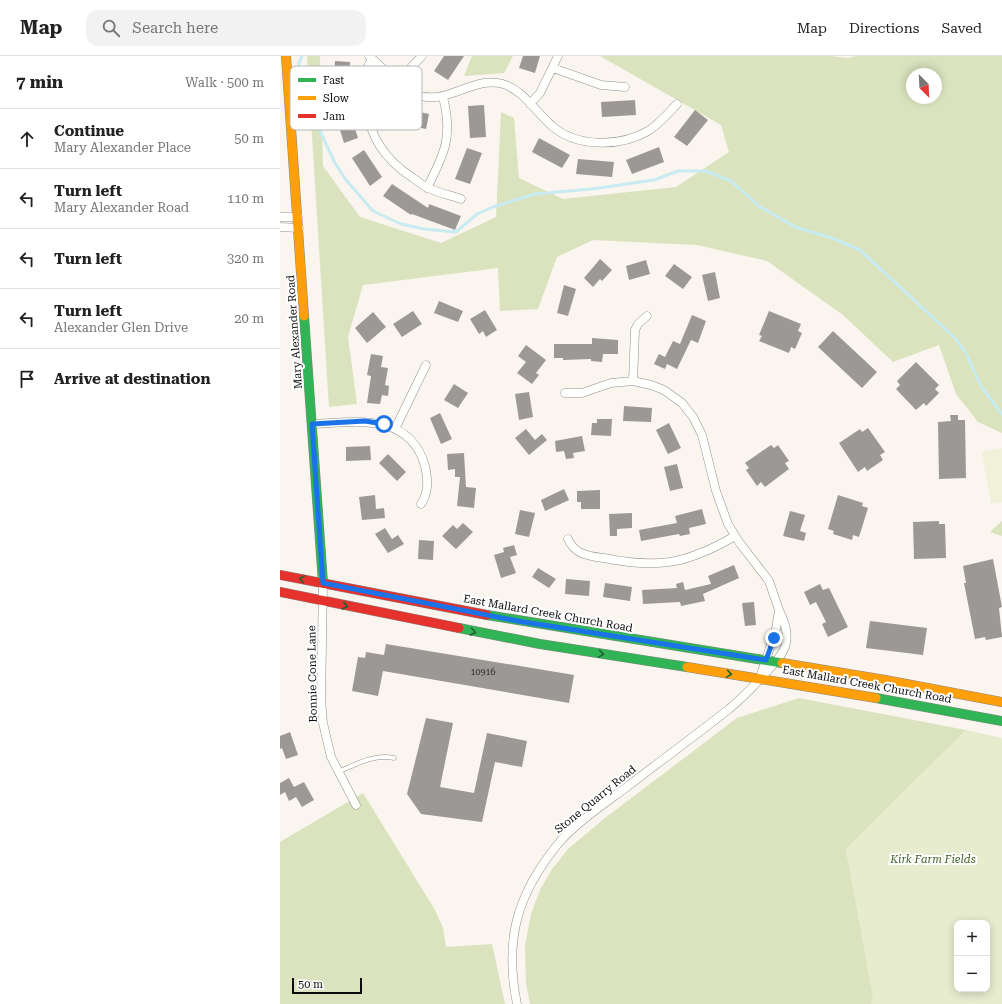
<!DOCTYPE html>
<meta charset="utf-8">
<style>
body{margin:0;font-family:"Roboto Serif",serif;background:#f2f2f2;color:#222}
.controls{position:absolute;right:12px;bottom:12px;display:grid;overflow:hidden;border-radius:8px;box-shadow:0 2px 10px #0003}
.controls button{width:36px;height:36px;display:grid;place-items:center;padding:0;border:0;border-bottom:1px solid #e0e0e0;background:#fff;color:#222;font:20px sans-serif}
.compass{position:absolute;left:626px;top:12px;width:36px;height:36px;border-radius:50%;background:#fff;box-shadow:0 2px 10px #0003;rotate:156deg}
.scale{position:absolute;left:12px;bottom:10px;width:70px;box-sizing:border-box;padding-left:4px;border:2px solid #0b0b0b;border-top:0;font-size:11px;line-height:14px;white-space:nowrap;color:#0b0b0b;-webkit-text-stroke:3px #fff;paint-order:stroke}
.stop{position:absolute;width:12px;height:12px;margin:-9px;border:3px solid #1a73e8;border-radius:50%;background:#fff}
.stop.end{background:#1a73e8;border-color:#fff;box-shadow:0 1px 4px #0008}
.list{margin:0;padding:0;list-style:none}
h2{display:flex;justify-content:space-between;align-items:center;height:52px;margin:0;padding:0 16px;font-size:17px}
h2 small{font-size:13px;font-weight:400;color:#767676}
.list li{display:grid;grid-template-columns:26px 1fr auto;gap:12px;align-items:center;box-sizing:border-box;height:60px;padding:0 16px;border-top:1px solid #e0e0e0}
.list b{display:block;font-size:15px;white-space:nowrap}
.list p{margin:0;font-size:13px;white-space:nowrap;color:#767676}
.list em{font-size:13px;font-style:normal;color:#767676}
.icon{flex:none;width:22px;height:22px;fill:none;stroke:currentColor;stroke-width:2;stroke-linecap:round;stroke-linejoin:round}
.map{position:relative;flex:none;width:722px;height:948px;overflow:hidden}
header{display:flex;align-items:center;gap:24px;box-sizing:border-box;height:56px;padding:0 20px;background:#fff;border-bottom:1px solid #e0e0e0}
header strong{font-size:19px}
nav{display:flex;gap:22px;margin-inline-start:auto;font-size:14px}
.search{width:280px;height:36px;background:#f2f2f2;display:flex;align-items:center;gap:10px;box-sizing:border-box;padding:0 14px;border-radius:12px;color:#767676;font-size:15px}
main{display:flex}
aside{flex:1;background:#fff}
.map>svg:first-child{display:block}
.green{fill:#e7eccf;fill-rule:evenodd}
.forest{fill:#dae3be;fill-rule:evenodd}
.pitch{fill:#f0f1d9}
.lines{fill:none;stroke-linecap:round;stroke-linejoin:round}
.stream{stroke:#c8ebf1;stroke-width:3}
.building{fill:#9c9895}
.lane-casing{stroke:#93908d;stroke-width:5}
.street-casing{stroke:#93908d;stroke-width:9}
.fast-casing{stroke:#898784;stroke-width:10}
.slow-casing{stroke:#898784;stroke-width:10}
.jam-casing{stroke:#898784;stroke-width:10}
.lane{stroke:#fefefc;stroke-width:4}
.street{stroke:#fefefc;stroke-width:8}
.fast{stroke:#30b455;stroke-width:9}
.slow{stroke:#ff9f0a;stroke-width:9}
.jam{stroke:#e5322d;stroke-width:9}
.oneway{stroke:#1e6030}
.route{stroke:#1a73e8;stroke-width:5}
.labels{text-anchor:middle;stroke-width:4;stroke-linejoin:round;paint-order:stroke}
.number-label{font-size:9px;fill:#2f2e2e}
.street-label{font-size:11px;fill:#0b0b0b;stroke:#fff}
.park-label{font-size:11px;font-style:italic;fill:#3a5d20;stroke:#fff}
.key{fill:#fff;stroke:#b6b6b6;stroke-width:1}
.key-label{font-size:11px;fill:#0b0b0b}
</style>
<header>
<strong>Map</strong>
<div class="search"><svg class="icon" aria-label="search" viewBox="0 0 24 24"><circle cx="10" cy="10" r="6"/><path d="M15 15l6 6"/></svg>Search here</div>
<nav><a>Map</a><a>Directions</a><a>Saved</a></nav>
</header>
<main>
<aside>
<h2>7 min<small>Walk · 500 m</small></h2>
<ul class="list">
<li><svg class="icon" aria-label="ahead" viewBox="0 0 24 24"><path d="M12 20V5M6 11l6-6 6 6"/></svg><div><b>Continue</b><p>Mary Alexander Place</p></div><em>50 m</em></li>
<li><svg class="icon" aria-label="left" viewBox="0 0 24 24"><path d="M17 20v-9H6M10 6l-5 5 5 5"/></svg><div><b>Turn left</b><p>Mary Alexander Road</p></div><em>110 m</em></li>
<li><svg class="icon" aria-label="left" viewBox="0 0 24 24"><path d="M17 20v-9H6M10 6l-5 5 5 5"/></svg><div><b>Turn left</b></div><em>320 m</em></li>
<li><svg class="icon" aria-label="left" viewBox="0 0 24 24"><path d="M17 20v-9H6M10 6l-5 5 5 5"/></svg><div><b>Turn left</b><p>Alexander Glen Drive</p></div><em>20 m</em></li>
<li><svg class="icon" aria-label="arrive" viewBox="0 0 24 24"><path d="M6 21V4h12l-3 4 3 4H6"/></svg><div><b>Arrive at destination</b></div></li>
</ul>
</aside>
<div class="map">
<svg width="722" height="948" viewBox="0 0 722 948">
<rect width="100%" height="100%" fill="#faf5ee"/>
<path class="green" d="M686,674L722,682V948H591L593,941L566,793ZM677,867H707V933H677Z"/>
<path class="forest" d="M27,0H40L43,110L80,161L161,187L216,161L221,56L234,62L239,122L283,143L396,131L449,96L441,69L320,0H551L568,2L576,0H722V377L698,366L676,338L659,289L613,306L563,259L487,205L417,189L313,184L277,201L258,253L220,255L218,212L83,229L68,281L77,348L49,351ZM632,18H656V42H632Z
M192,0H233L224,17L184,20Z
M722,465V480L710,476Z
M519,642L686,674L566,793L593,941L591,948H250L246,927L245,890L251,858L260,834L272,813L288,793L325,762L457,662Z
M83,737L155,854L163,872L166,891L212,888L225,948H0V786Z"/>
<path class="pitch" d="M722,392V446L711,448L702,396Z"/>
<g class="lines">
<path class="stream" d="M22,0L19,7V26L23,39L55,107L66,124L93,155L121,168L144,173L176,176L197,158L213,151L255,138L312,133L374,124L398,115H426L451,125L479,150L515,171L552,182L580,194L675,282L686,297L701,330L722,358"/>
</g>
<path class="building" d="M164,0H184L168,24L154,15Z
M243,0H260L255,17L239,12Z
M55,5L70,6L68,39L53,38Z
M355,44L356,59L322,61L321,46Z
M204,49L206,81L190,82L188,50Z
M68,50L78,82L64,87L54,55Z
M116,51L149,58L146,73L112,66Z
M415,54L428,64L407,90L394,81Z
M259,82L290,99L282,112L252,96Z
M379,91L384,106L352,118L346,104Z
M187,92L202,97L190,128L175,123Z
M84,94L102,121L90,130L72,102Z
M298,103L334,106L332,121L296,118Z
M112,128L148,152L149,148L181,160L175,174L132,158L131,159L103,140Z
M320,203L332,214L322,225L320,223L313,231L304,222Z
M366,204L370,218L349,224L346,210Z
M394,208L412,221L403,233L385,220Z
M435,216L440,242L428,245L422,219Z
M284,229L296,233L288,260L277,257Z
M159,245L183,255L178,266L154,257Z
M205,254L217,274L206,281L203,275L199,278L190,263Z
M133,255L142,268L122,281L113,268Z
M489,255L521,268L518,275L522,277L515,293L511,291L509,297L479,285L482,280L479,279Z
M93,256L106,271L87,287L75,272Z
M412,259L426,265L418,287L411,284L397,313L387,308L385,313L374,308L379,298L385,301L393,285L400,288Z
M553,275L597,316L582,332L538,291Z
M312,282L338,284V298H323L322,306L311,305V303L283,304V302H274V288H312Z
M246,289L266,304L256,317L259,319L252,328L237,317L246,306L238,300Z
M91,298L103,300L101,311L108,312L105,329L109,330L108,340L102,339L100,348L87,347L91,320L87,319Z
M636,306L659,329L655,333L659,337L646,350L644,347L636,354L616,333L620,329L617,325Z
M174,328L188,337L178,352L164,344Z
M249,336L253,361L239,364L235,338Z
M344,350L372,352L371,366L343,365Z
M160,357L172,383L161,388L150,362Z
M670,359H678V364H685L686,422L659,423L658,366L671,365Z
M317,363H332L331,380L311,379L312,367H317Z
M389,367L401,392L388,398L376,374Z
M588,372L605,396L600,399L603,404L587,415L585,411L578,416L559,387L580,373L582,376Z
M246,373L255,384L262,378L267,384L249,399L235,382Z
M302,380L305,395L293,397L294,402L286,403L284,395L276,396L275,385Z
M491,389L494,392L498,389L509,405L505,407L509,413L485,431L481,426L477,430L466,414L469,412L465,407Z
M90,390L91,404L66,405V391Z
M184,397L186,431L196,432L194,452L177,450L180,421H175V413L168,414L167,398Z
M108,398L126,416L117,425L99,407Z
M397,408L403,432L390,435L384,411Z
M284,433L289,444L265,455L261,444Z
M320,434V453H301V446H297V435Z
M95,439L96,453L104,452L105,462L82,464L79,441Z
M558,439L583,447L582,450L588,452L579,481L573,479L572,484L553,478L554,475L548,473Z
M422,453L426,468L409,472L410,478L400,480L399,478L361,485L359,474L397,467L395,460Z
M240,454L255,457L249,481L235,478Z
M510,455L525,459L520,475L526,477L524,485L503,480Z
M352,457V472L337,473V480H330L329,458Z
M659,465V468H665L666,502L634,503L633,466Z
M183,467L193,476L176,493L162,480L173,469L177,473Z
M105,472L112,483L118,479L124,488L108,497L95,478Z
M139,484L154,485L153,504L138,503Z
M234,489L237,499L230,501L236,517L221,522L214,499L224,496L223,492Z
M713,503L722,551L719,552L722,581L706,584L705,581L695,583L684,527H686L683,510Z
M454,509L459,522L423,538L425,545L401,550L400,546L363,548L362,534L397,532L396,528L403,526L405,534L431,528L428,520Z
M258,512L276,523L269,532L252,521Z
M286,523L310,525L309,540L285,538Z
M325,527L352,531L350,545L323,541Z
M540,528L543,534L549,532L568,571L548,581L542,568L546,566L536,546L530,549L524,536Z
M474,546L476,569L465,570L462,547Z
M590,565L647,572L643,599L586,592Z
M106,588L294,619L289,647L103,615L98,640L72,635L78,601L85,602L86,596L104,599Z
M146,662L173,667L160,731L194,737L207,677L247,685L242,711L215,706L202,766L141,758L127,738Z
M10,676L18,699L6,703L2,692L0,693V680Z
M9,722L14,731L24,726L34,744L22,751L16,741L9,745L5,736L0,739V727Z"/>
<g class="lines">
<defs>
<path id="lane" d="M58,716C77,708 93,698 114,702"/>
<path id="street" d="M89,0C103,12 117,28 133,37C165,53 191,19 223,28C243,34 256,56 271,69C296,92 340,91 368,75C379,68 388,58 397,48
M92,3C83,18 83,30 85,47C90,81 104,103 133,122C138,125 143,130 148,132C159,137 170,139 181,143
M273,12L321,29L345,31
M118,25L142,0
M250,48L260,37L278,0
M147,132C165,97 173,80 163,41
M0,161H18
M0,171L19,172
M353,325L355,274L358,268L367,260
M285,337H302L331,327L353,325L371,329L384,334L402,347L413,361L422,379L436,435L448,468L459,486L489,525L499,554
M32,368C74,366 130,356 145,410C148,424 149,436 141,448
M115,373L146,309
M288,483C295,499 309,500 324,502C378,513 407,508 455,480
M43,527L41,644L43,667L51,701L76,749
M237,948C224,884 237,838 278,788C294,768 327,746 348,730C382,704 416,679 449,653C461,643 471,633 481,622C503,598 516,588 499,554L496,573L480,622"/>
<path id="fast" d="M24,260L43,527
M207,559L502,607
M179,572L260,588L407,611
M596,642L722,665"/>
<path id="slow" d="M6,0L24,260
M502,607L605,624L722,646
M407,611L596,642"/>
<path id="jam" d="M0,519L207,559
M0,536L179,572"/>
</defs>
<use href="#lane" class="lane-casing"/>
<use href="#street" class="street-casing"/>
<use href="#fast" class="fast-casing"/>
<use href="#slow" class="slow-casing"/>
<use href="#jam" class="jam-casing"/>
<use href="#lane" class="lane"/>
<use href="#street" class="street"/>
<use href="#fast" class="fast"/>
<use href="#slow" class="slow"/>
<use href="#jam" class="jam"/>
</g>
<defs><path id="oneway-chevron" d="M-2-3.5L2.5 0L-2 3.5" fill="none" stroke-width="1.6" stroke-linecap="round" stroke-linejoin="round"/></defs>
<g class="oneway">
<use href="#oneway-chevron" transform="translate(22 523) rotate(-170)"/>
<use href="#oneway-chevron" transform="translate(65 550) rotate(13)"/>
<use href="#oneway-chevron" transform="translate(193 576) rotate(11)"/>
<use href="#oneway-chevron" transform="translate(321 598) rotate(9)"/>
<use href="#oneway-chevron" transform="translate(449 618) rotate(9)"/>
</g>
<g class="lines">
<path class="route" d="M104,368L85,365L32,368L43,527L238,565L486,604L494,582"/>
</g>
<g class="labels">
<g class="number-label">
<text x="203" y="619">10916</text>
</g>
<g class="street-label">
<text transform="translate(14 276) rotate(-94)" y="4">Mary Alexander Road</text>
<text transform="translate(268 557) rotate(10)" y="4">East Mallard Creek Church Road</text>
<text transform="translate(32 618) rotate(-91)" y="4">Bonnie Cone Lane</text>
<text transform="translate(587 628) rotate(10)" y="4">East Mallard Creek Church Road</text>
<text transform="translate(315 743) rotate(-39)" y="4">Stone Quarry Road</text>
</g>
<g class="park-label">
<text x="653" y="807">Kirk Farm Fields</text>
</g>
</g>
<rect x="10" y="10" width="132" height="64" rx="6" class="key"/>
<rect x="18" y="22" width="18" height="4" fill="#30b455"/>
<rect x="18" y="40" width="18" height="4" fill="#ff9f0a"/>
<rect x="18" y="58" width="18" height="4" fill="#e5322d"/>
<g class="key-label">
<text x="43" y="28">Fast</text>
<text x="43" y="46">Slow</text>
<text x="43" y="64">Jam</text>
</g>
</svg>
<div class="controls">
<button>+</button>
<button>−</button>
</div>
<svg class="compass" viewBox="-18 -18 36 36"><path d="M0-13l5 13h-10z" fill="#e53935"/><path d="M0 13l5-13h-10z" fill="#767676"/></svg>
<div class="scale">50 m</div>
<div class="stop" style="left:104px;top:368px"></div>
<div class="stop end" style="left:494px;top:582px"></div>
</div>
</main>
